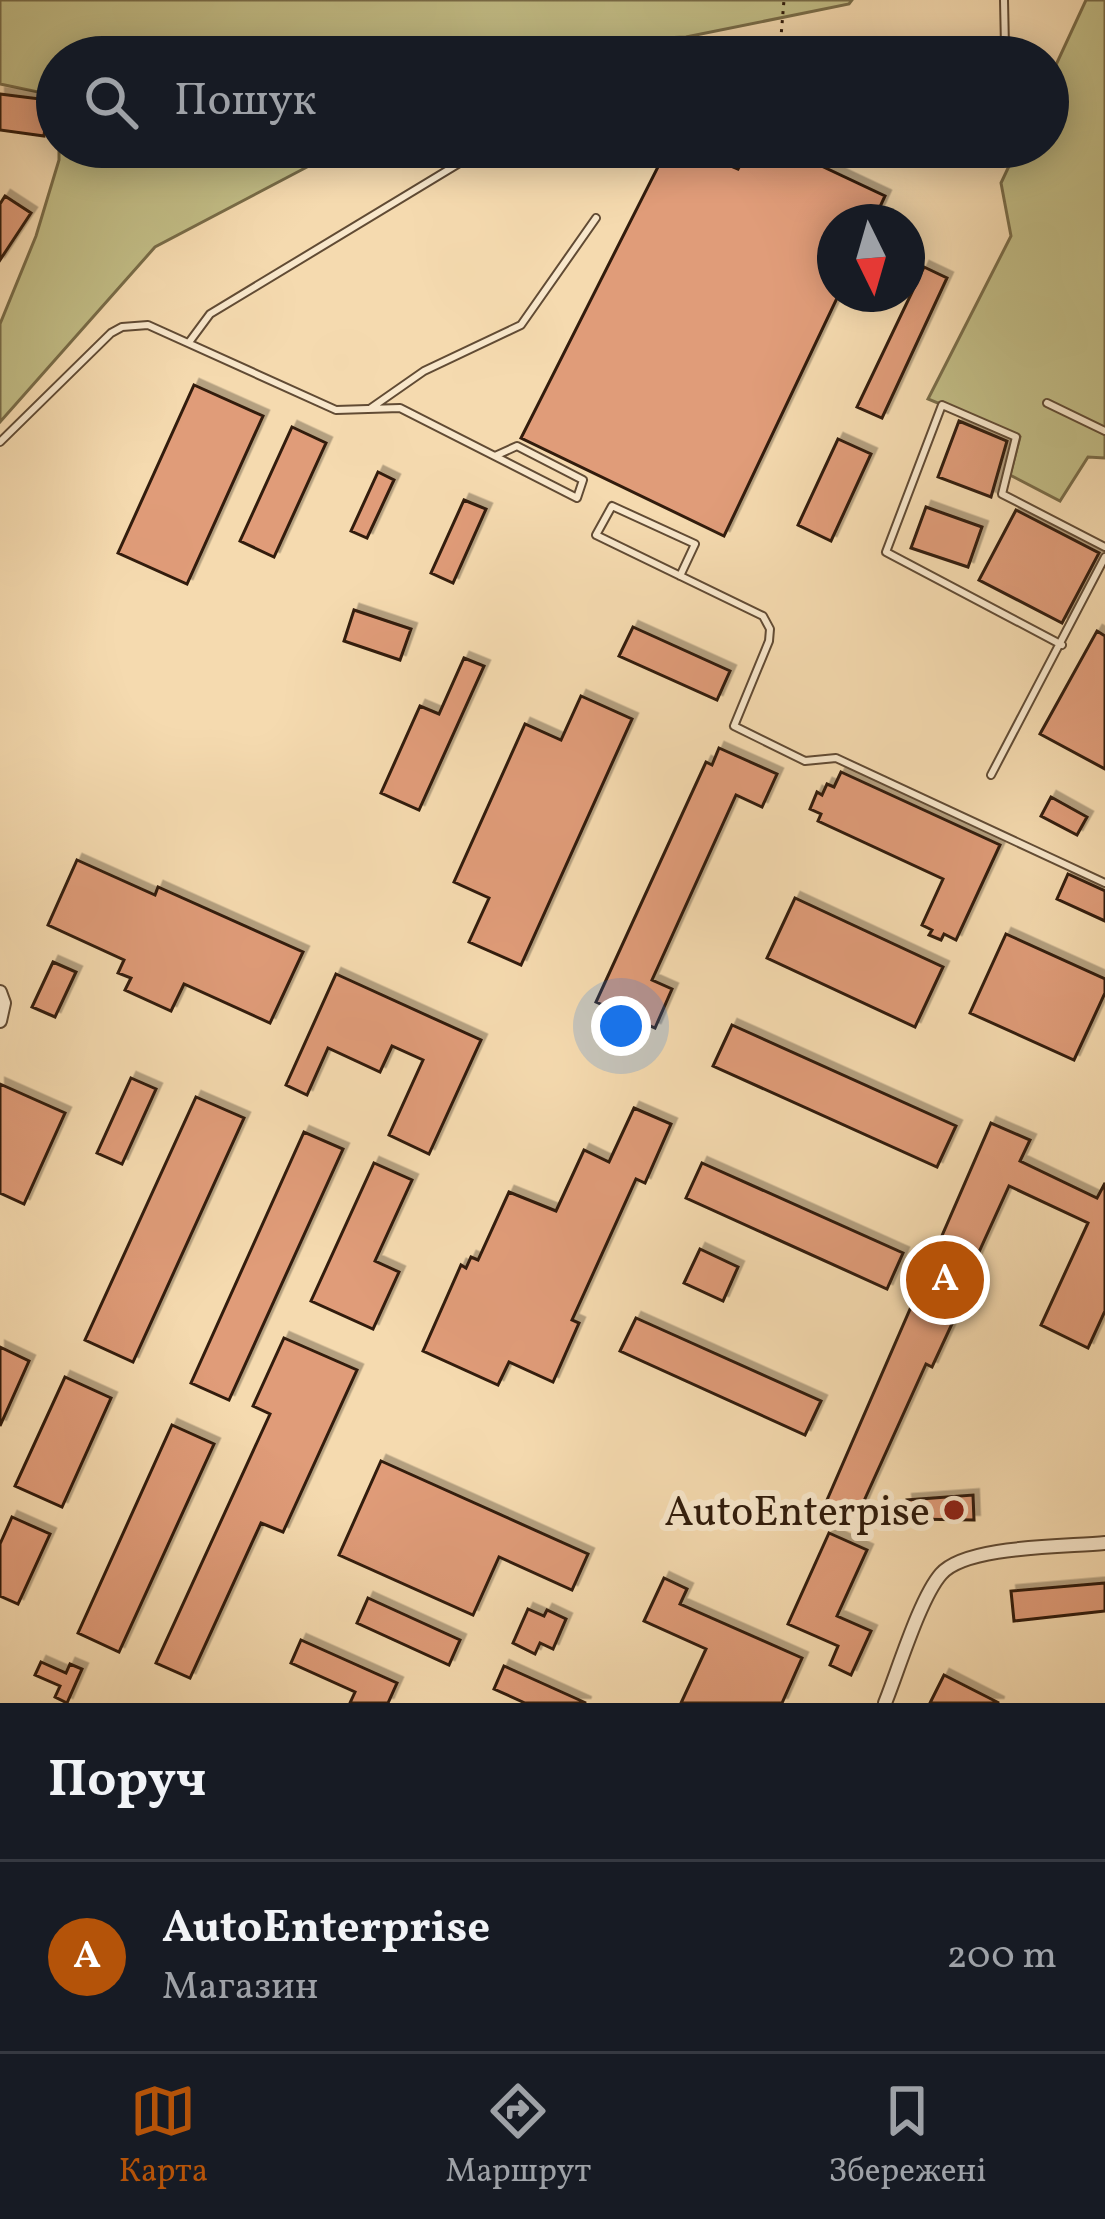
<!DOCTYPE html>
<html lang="uk">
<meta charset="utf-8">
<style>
body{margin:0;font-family:Vollkorn,serif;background:#242831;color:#f1f3f6}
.compass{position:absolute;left:817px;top:204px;width:108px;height:108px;border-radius:50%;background:#171b24;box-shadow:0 6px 30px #0003;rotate:175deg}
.you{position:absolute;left:621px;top:1026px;width:42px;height:42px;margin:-30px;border:9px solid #fff;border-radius:50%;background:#1a73e8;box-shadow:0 0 0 18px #1a73e833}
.badge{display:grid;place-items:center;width:78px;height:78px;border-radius:50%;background:#b45309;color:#fff;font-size:39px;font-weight:700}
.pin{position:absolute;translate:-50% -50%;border:6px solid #fff;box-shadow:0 3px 12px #0006}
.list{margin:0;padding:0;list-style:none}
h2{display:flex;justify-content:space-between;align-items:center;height:156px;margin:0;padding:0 48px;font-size:51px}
h2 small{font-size:39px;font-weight:400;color:#9ea1a6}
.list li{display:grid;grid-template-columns:78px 1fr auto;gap:36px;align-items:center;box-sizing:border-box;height:192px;padding:0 48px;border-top:3px solid #363941}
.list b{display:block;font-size:45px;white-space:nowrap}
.list p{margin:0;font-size:39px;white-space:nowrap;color:#9ea1a6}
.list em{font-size:39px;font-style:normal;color:#9ea1a6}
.icon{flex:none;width:66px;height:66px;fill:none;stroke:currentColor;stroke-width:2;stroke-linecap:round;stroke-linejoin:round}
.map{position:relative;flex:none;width:1105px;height:1703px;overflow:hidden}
.search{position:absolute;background:#171b24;box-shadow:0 6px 30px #0003;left:36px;right:36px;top:36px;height:132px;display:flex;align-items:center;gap:30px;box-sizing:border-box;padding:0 42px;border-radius:66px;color:#9ea1a6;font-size:45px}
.sheet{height:348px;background:#171b24}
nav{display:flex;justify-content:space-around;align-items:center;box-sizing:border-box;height:168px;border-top:3px solid #363941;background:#171b24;font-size:33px;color:#9ea1a6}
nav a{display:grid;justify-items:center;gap:6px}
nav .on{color:#b45309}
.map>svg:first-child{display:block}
.green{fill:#c2bd86;stroke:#796c48;stroke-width:3}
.building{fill:#e09c79;stroke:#301b0b;stroke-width:3;filter:url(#shadow)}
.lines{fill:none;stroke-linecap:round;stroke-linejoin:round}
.lane-casing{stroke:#614b34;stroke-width:10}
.street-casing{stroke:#614b34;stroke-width:16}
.path{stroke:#301b0b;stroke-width:3;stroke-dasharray:3 6;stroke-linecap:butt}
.lane{stroke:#f8e7cb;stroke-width:6}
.street{stroke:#f8e7cb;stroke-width:12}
.poi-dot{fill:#8f2418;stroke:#f8e7cb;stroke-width:4.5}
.labels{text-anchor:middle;stroke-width:12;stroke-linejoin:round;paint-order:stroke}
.poi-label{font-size:42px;fill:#301b0b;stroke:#f8e7cb;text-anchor:end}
</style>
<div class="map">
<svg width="1105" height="1703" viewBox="0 0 1105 1703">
<defs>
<filter id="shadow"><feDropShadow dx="5.5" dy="-5.5" stdDeviation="0" flood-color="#0004"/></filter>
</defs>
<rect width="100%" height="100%" fill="#f5daaf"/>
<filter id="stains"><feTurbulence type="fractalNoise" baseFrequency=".00167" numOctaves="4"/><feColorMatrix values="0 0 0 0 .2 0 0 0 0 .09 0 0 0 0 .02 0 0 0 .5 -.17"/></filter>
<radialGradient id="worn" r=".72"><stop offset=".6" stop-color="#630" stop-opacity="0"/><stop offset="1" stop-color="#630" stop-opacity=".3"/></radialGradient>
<path class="green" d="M0,0H852L849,4L686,37L542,43L515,57H57V96L0,84Z
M1086,0H1105V458L1088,457L1060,501L1010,475L1020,437L928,399L1011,236L1001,183L1018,147H1048V82Z
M59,147H345L155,247L0,422V324L36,236L59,160Z"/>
<path class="building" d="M0,94L48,100L44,136L0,130Z
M668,147H686L738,169L750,147H781L885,196L873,222H835V294H839L724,536L521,438Z
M5,196L31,213L0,260V204Z
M924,267L947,278L882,418L857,407Z
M194,385L263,416L187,584L118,553Z
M959,421L1007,441L991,497L938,477Z
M292,427L326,443L274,557L240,541Z
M838,439L871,454L831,541L798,525Z
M378,472L394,480L367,538L351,531Z
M464,500L486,509L453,583L431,573Z
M926,507L982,527L968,567L911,548Z
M1016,510L1099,553L1062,623L979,580Z
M354,610L411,629L400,660L344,641Z
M633,627L730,671L717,700L619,656Z
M1097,631L1105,636V769L1040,734Z
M464,658L484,666L419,810L381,793L420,706L439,714Z
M581,696L632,719L521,965L469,942L489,898L454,882L525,724L561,740Z
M719,748L777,774L762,807L736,795L652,980L672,989L655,1028L596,1002L706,762L712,765Z
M841,772L1000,845L956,940L944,934L941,940L929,935L932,930L922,925L943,879L818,821L821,814L810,809L817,792L822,795L827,784L834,787Z
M1051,797L1087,817L1077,835L1041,816Z
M77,860L155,895L158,887L303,952L270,1023L184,984L171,1011L125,990L131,978L118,973L124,960L48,925Z
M1068,874L1105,891V921L1057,899Z
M795,898L943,967L915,1027L767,958Z
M1006,934L1105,979V993L1074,1060L970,1013Z
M53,962L76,972L55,1017L32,1007Z
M336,974L481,1040L429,1154L389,1135L423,1060L392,1046L380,1072L328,1048L307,1095L286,1085Z
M732,1025L956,1126L937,1167L713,1066Z
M131,1078L156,1089L122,1164L97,1153Z
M0,1084L65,1113L24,1204L0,1193Z
M196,1097L244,1118L133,1362L85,1340Z
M634,1108L671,1124L645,1183L636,1179L572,1320L579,1323L553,1382L509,1362L498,1385L423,1351L461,1265L466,1268L471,1257L478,1260L509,1192L556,1211L584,1150L609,1162Z
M991,1123L1030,1140L1020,1161L1097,1198L1105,1183V1311L1088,1348L1041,1325L1088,1223L1009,1186L959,1296L964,1298L932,1367L926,1364L858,1514L827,1500Z
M304,1132L343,1149L229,1400L191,1383Z
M374,1163L412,1180L375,1261L399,1272L373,1329L311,1301Z
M702,1163L903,1253L887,1289L686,1198Z
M700,1249L738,1267L723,1301L684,1283Z
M636,1318L821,1401L805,1435L620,1351Z
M284,1338L357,1370L283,1532L261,1523L190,1678L156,1663L270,1414L253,1406Z
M0,1347L29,1361L0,1426Z
M65,1377L111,1398L62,1507L15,1486Z
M172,1425L214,1444L119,1652L78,1633Z
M381,1461L588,1554L572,1590L499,1557L473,1615L339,1555Z
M973,1495L974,1520L909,1519L907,1500Z
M12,1517L50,1534L18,1604L0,1596V1544Z
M829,1533L867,1550L837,1616L871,1631L851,1675L830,1665L838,1646L788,1624Z
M664,1578L687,1589L680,1604L802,1658L782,1703H681L706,1649L644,1621Z
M1105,1583V1611L1014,1621L1011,1591Z
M368,1598L460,1640L449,1665L357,1623Z
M528,1609L544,1616L547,1610L566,1619L553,1649L540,1643L535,1654L513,1643Z
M301,1640L397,1683L388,1703H350L355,1692L291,1663Z
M41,1662L66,1673L70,1664L82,1669L67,1703L55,1697L60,1686L35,1675Z
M504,1666L586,1703H525L494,1689Z
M944,1675L999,1703H930Z"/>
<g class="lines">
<defs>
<path id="lane" d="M811,57L855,45L879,57
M998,57L1005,47L1004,0
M190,341L210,314L486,147
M1047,403L1105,431
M371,408L424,371L521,325L596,218
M0,442L111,333L122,327L148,325L336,410L400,408L577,498L583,480L517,446L495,456
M680,576L695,544L612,506L596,535L763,616L770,629L769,641L734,726L805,761L836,758L1105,883
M1062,645L886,552L942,405L1016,437L1002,494L1105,547
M991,775L1105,557"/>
<path id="street" d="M0,992L4,1003L0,1021
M885,1703C898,1671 920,1598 941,1574C966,1545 1066,1547 1105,1543"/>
</defs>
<use href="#lane" class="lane-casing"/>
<use href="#street" class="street-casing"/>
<path class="path" d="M774,57L780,49L784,0"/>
<use href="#lane" class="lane"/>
<use href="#street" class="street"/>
</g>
<circle class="poi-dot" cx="954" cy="1510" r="12"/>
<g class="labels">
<g class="poi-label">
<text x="930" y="1525">AutoEnterpise</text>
</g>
</g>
<rect width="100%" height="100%" filter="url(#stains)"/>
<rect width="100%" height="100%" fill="url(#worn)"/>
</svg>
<svg class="compass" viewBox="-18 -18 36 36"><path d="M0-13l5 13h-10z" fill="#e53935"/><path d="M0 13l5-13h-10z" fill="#9ea1a6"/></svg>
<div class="you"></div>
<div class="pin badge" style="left:945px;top:1280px">A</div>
<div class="search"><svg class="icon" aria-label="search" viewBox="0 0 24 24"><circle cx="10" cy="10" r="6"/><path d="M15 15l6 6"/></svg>Пошук</div>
</div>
<section class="sheet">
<h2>Поруч<small></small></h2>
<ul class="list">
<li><span class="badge">A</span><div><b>AutoEnterprise</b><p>Магазин</p></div><em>200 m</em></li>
</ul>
</section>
<nav>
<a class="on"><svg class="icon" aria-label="map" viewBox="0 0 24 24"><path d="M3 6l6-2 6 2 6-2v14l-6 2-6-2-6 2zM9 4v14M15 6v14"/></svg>Карта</a>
<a><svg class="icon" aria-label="directions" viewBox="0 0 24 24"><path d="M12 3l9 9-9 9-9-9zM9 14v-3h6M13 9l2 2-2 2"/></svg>Маршрут</a>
<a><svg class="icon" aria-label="saved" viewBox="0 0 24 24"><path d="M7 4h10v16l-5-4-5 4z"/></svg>Збережені</a>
</nav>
